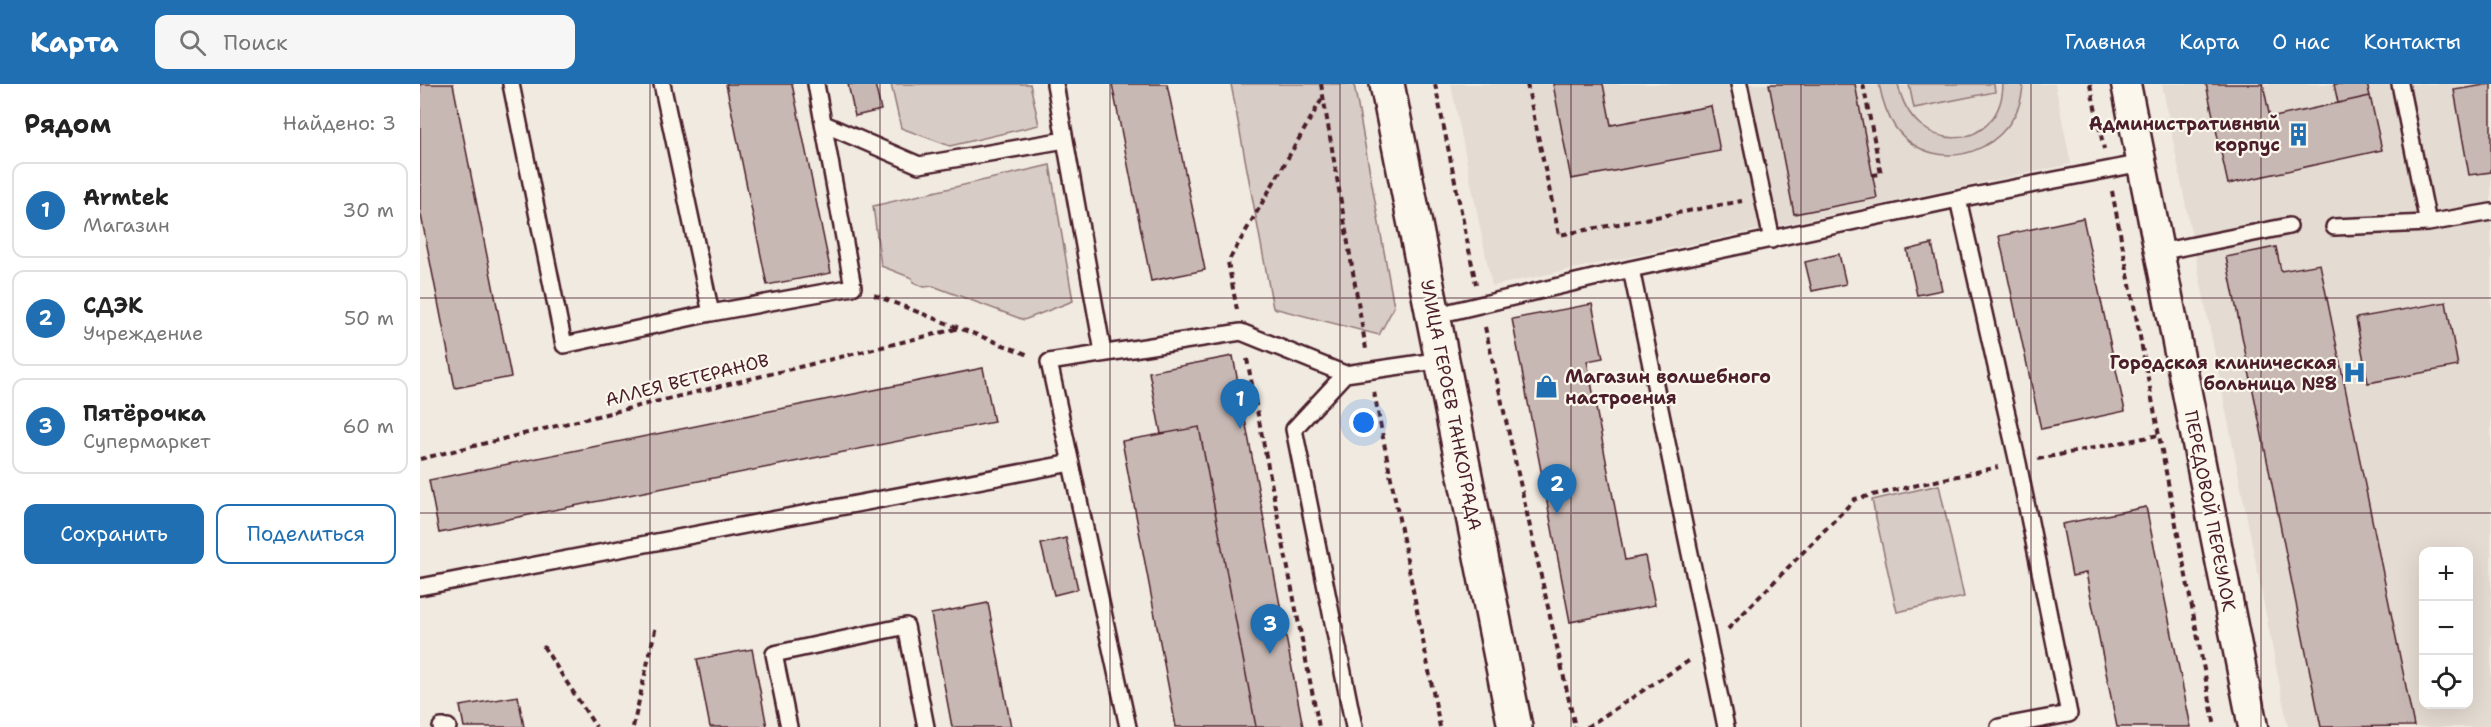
<!DOCTYPE html>
<html lang="ru">
<meta charset="utf-8">
<style>
body{margin:0;font-family:"Shantell Sans",sans-serif;background:#f6f6f6;color:#222}
.controls{position:absolute;right:18px;bottom:18px;display:grid;overflow:hidden;border-radius:12px;box-shadow:0 6px 24px #0002}
.controls button{width:54px;height:54px;display:grid;place-items:center;padding:0;border:0;border-bottom:2px solid #e0e0e0;background:#fff;color:#222;font:30px sans-serif}
.you{position:absolute;left:944px;top:339px;width:21px;height:21px;margin:-15px;border:4px solid #fff;border-radius:50%;background:#1a73e8;box-shadow:0 0 0 9px #1a73e833}
.badge{display:grid;place-items:center;width:39px;height:39px;border-radius:50%;background:#1f6fb2;color:#fff;font-size:20px;font-weight:700}
.pin{position:absolute;translate:-50% -50px;filter:drop-shadow(0 2px 3px #0008)}
.pin::after{content:'';position:absolute;top:32px;width:21px;height:18px;background:inherit;clip-path:polygon(0 0,100% 0,50% 100%)}
.list{margin:0;padding:0;list-style:none}
h2{display:flex;justify-content:space-between;align-items:center;height:78px;margin:0;padding:0 24px;font-size:26px}
h2 small{font-size:20px;font-weight:400;color:#767676}
.list li{display:grid;grid-template-columns:39px 1fr auto;gap:18px;align-items:center;box-sizing:border-box;height:96px;margin:0 12px 12px;padding:0 12px;border:2px solid #e0e0e0;border-radius:12px}
.list b{display:block;font-size:22px;white-space:nowrap}
.list p{margin:0;font-size:20px;white-space:nowrap;color:#767676}
.list em{font-size:20px;font-style:normal;color:#767676}
.actions{display:flex;gap:12px;padding:18px 24px}
.actions a{flex:1;padding:14px 0;border:2px solid #1f6fb2;border-radius:12px;text-align:center;font-size:21px;color:#1f6fb2}
.actions .main{background:#1f6fb2;color:#fff}
.icon{flex:none;width:33px;height:33px;fill:none;stroke:currentColor;stroke-width:2;stroke-linecap:round;stroke-linejoin:round}
.map{position:relative;flex:none;width:2071px;height:643px;overflow:hidden}
header{display:flex;align-items:center;gap:36px;box-sizing:border-box;height:84px;padding:0 30px;background:#1f6fb2;color:#fff}
header strong{font-size:28px}
nav{display:flex;gap:33px;margin-inline-start:auto;font-size:21px}
.search{width:420px;height:54px;background:#f6f6f6;display:flex;align-items:center;gap:15px;box-sizing:border-box;padding:0 21px;border-radius:12px;color:#767676;font-size:22px}
main{display:flex}
aside{flex:1;background:#fff}
.map>svg:first-child{display:block}
.built{fill:#e4dbd2;fill-rule:evenodd}
.green{fill:#d8ccc6;stroke:#917678;stroke-width:1.5}
.building{fill:#c8b8b3;stroke:#4a1f2b;stroke-width:1.5}
.lines{fill:none;stroke-linecap:round;stroke-linejoin:round}
.service-casing{stroke:#4a1f2b;stroke-width:20}
.minor-casing{stroke:#4a1f2b;stroke-width:33}
.secondary-casing{stroke:#4a1f2b;stroke-width:38}
.path{stroke:#4a1f2b;stroke-width:4;stroke-dasharray:6 4.5;stroke-linecap:butt}
.service{stroke:#fbf7ec;stroke-width:15}
.minor{stroke:#fbf7ec;stroke-width:28}
.secondary{stroke:#fbf7ec;stroke-width:33}
.grid{fill:none;stroke:#4a1f2b;stroke-width:1.5;stroke-opacity:0.55}
.labels{text-anchor:middle;stroke-width:4.5;stroke-linejoin:round;paint-order:stroke}
.poi-label{font-size:18px;font-weight:bold;fill:#4a1f2b;stroke:#fbf7ec;text-anchor:end}
.street-label{font-size:18px;fill:#4a1f2b;stroke:#fbf7ec}
</style>
<header>
<strong>Карта</strong>
<div class="search"><svg class="icon" aria-label="search" viewBox="0 0 24 24"><circle cx="10" cy="10" r="6"/><path d="M15 15l6 6"/></svg>Поиск</div>
<nav><a>Главная</a><a>Карта</a><a>О нас</a><a>Контакты</a></nav>
</header>
<main>
<aside>
<h2>Рядом<small>Найдено: 3</small></h2>
<ul class="list">
<li><span class="badge">1</span><div><b>Armtek</b><p>Магазин</p></div><em>30 m</em></li>
<li><span class="badge">2</span><div><b>СДЭК</b><p>Учреждение</p></div><em>50 m</em></li>
<li><span class="badge">3</span><div><b>Пятёрочка</b><p>Супермаркет</p></div><em>60 m</em></li>
</ul>
<div class="actions"><a class="main">Сохранить</a><a>Поделиться</a></div>
</aside>
<div class="map">
<svg width="2071" height="643" viewBox="0 0 2071 643">
<rect width="100%" height="100%" fill="#f0eae0"/>
<filter id="ink" filterUnits="userSpaceOnUse"><feTurbulence type="fractalNoise" baseFrequency=".0167" numOctaves="2"/><feDisplacementMap in="SourceGraphic" scale="12" xChannelSelector="R" yChannelSelector="G"/><feConvolveMatrix kernelMatrix="1 2 1 2 8 2 1 2 1" color-interpolation-filters="sRGB"/></filter>
<g filter="url(#ink)">
<path class="built" d="M1031,0H1635L1651,80L1072,202Z
M1742,0H2071V643H1868ZM2004,468H2048V620H2004Z"/>
<path class="green" d="M471,0H610L619,41L530,62L481,44Z
M811,0H934L974,223L959,251L853,224Z
M1459,0H1478C1494,76 1582,67 1583,0H1603C1600,66 1516,98 1475,43C1466,30 1462,15 1459,0Z
M1489,0H1574L1575,8L1494,24Z
M630,81L653,217L604,236L513,202L504,203L493,198L492,194L461,182L453,122Z
M1519,401L1544,513L1477,528L1452,416Z"/>
<path class="building" d="M0,0H33L91,293L35,304L0,126Z
M306,0H372L411,189L347,201Z
M428,0H455L461,26L435,32Z
M692,0H747L785,186L731,197Z
M1133,0H1183L1191,41L1291,22L1300,67L1151,95Z
M1349,0H1435L1457,114L1374,130Z
M1786,0H1843L1850,34L1950,12L1962,66L1808,100Z
M1914,0H1947L1950,12L1918,19Z
M2071,0V88L2049,91L2034,6Z
M1663,134L1705,327L1621,345L1579,152Z
M1512,160L1522,206L1497,211L1487,166Z
M1856,163L1861,187L1900,180L1994,642L1901,643L1806,173Z
M1419,170L1426,200L1392,207L1385,178Z
M2026,218L2038,282L1948,299L1936,234Z
M1172,220L1183,274L1167,277L1205,476L1225,472L1235,521L1150,538L1092,235Z
M813,272L883,643H836L779,343L741,350L729,288Z
M563,284L574,338L19,449L9,396Z
M779,343L836,643H756L702,357Z
M1726,423L1771,643H1697L1666,489L1652,492L1642,440Z
M646,454L658,505L634,511L621,460Z
M568,519L591,643H532L511,530Z
M332,565L347,643H290L277,575Z
M98,612L104,643H44L40,622Z"/>
<g class="lines">
<defs>
<path id="service" d="M91,0L144,261L291,229L433,203L396,0
M242,0L291,229
M635,0L683,268
M1319,0L1352,156
M1980,0L2008,139
M404,40L499,81L645,56
M1538,115L1598,379L1649,630L1579,643
M1914,143L2008,139L2071,128
M1739,168L1869,142
M1211,185L1306,643
M1013,232L1211,185L1538,115L1722,79
M925,290L874,345L934,643
M0,503L651,379
M21,643H28
M369,643L354,570L486,542L506,643
M708,643L629,278L821,248L925,290L1022,276"/>
<path id="minor" d="M1706,0L1833,643"/>
<path id="secondary" d="M967,0L1095,643"/>
</defs>
<use href="#service" class="service-casing"/>
<use href="#minor" class="minor-casing"/>
<use href="#secondary" class="secondary-casing"/>
<path class="path" d="M901,0L946,265
M1015,0L1056,200
M1107,0L1139,151L1322,117
M1443,0L1461,90L1452,91
M1670,0L1684,65
M1692,107L1795,643
M454,211L609,271
M817,226L808,178L903,13
M1065,243L1155,643
M827,275L899,643
M954,308L1020,643
M0,375L540,244
M1618,375L1739,351
M1308,545L1435,415L1578,383
M123,562L176,643
M213,643L236,542
M1167,643L1270,576"/>
<use href="#service" class="service"/>
<use href="#minor" class="minor"/>
<use href="#secondary" class="secondary"/>
</g>
</g>
<path class="grid" d="M230,0V643M460,0V643M690,0V643M920,0V643M1151,0V643M1381,0V643M1611,0V643M1841,0V643M0,214H2071M0,429H2071"/>
<defs>
<symbol id="building-bare" viewBox="-9 -9 18 18"><path d="M-4-6H4V6H1V3H-1V6H-4ZM-2.5-4.3h1.7v1.8h-1.7ZM.8-4.3h1.7v1.8H.8ZM-2.5-1h1.7V.8h-1.7ZM.8-1h1.7V.8H.8Z" fill="#1f6fb2" stroke="#fbf7ec" stroke-width="2.5" paint-order="stroke"/></symbol>
<symbol id="hospital-bare" viewBox="-9 -9 18 18"><path d="M-5-5h3v3.5h4V-5h3V5h-3V1.5h-4V5h-3Z" fill="#1f6fb2" stroke="#fbf7ec" stroke-width="2.5" paint-order="stroke"/></symbol>
<symbol id="shop-bare" viewBox="-9 -9 18 18"><path d="M-5-2.5h2.3a2.7 3.5 0 0 1 5.4 0H5L5.5 6h-11ZM-1.5-2.5h3a1.5 2.3 0 0 0-3 0Z" fill="#1f6fb2" stroke="#fbf7ec" stroke-width="2.5" paint-order="stroke"/></symbol>
</defs>
<g fill-rule="evenodd">
<use href="#building-bare" x="1862" y="34" width="33" height="33"/>
<use href="#hospital-bare" x="1918" y="272" width="33" height="33"/>
<use href="#shop-bare" x="1110" y="286" width="33" height="33"/>
</g>
<g class="labels">
<g class="poi-label">
<text x="1860" y="46">Административный<tspan x="1860" dy="21">корпус</tspan></text>
<text x="1917" y="285">Городская клиническая<tspan x="1917" dy="21">больница №8</tspan></text>
<text x="1145" y="299" text-anchor="start">Магазин волшебного<tspan x="1145" dy="21">настроения</tspan></text>
</g>
<g class="street-label">
<text transform="translate(267 296) rotate(-14)" y="6">АЛЛЕЯ ВЕТЕРАНОВ</text>
<text transform="translate(1031 321) rotate(79)" y="6">УЛИЦА ГЕРОЕВ ТАНКОГРАДА</text>
<text transform="translate(1790 427) rotate(79)" y="6">ПЕРЕДОВОЙ ПЕРЕУЛОК</text>
</g>
</g>
</svg>
<div class="controls">
<button>+</button>
<button>−</button>
<button><svg class="icon" aria-label="locate" viewBox="0 0 24 24"><circle cx="12" cy="12" r="6"/><path d="M12 2v4M12 18v4M2 12h4M18 12h4"/></svg></button>
</div>
<div class="you"></div>
<div class="pin badge" style="left:820px;top:345px">1</div>
<div class="pin badge" style="left:1137px;top:430px">2</div>
<div class="pin badge" style="left:850px;top:570px">3</div>
</div>
</main>
